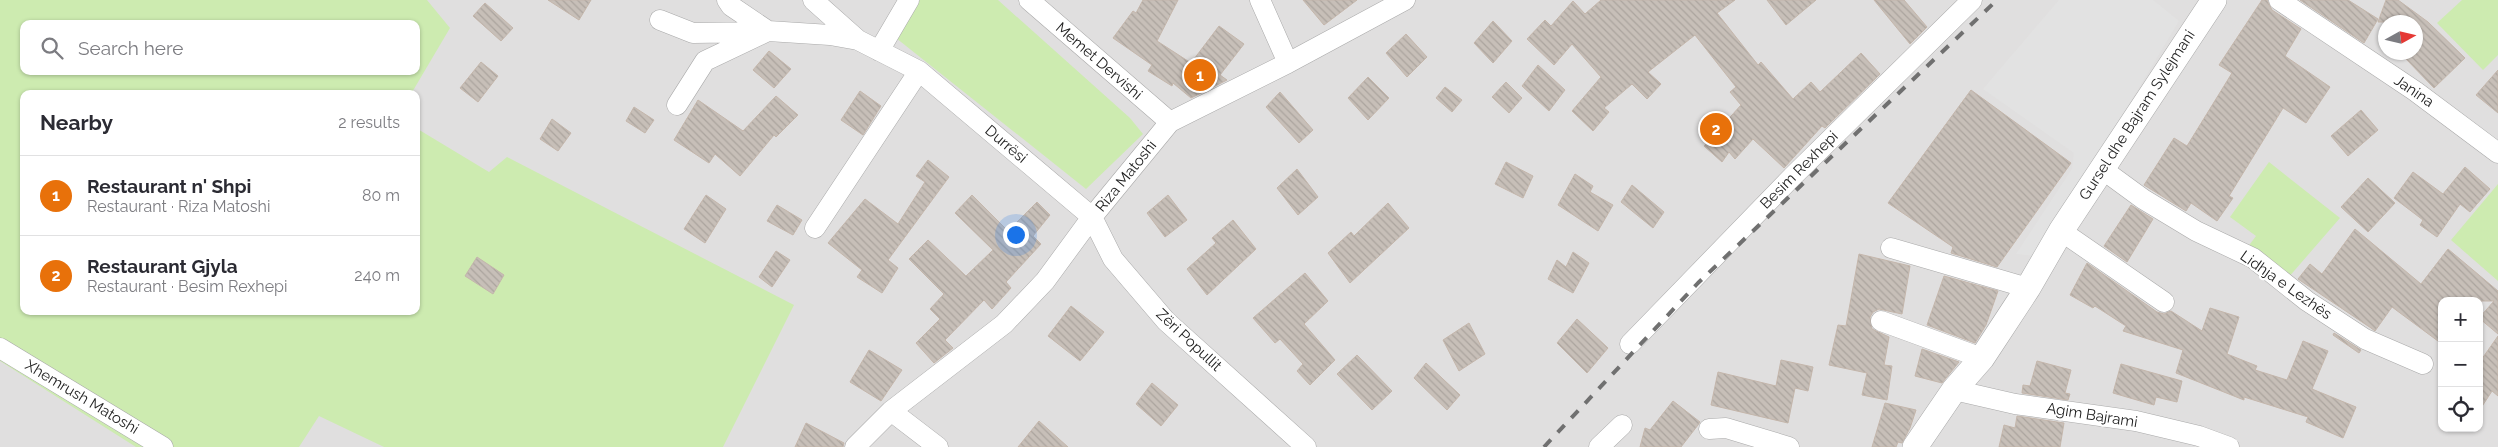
<!DOCTYPE html>
<meta charset="utf-8">
<style>
body{margin:0;font-family:Raleway,sans-serif;background:#f7f7f7;color:#2b2b33}
.controls{position:absolute;right:15px;bottom:15px;display:grid;overflow:hidden;border-radius:10px;box-shadow:0 1px 4px #0004}
.controls button{width:45px;height:45px;display:grid;place-items:center;padding:0;border:0;border-bottom:1px solid #e1e1e2;background:#fff;color:#2b2b33;font:25px sans-serif}
.compass{position:absolute;left:2378px;top:15px;width:45px;height:45px;border-radius:50%;background:#fff;box-shadow:0 1px 4px #0004;rotate:82deg}
.you{position:absolute;left:1015px;top:234px;width:18px;height:18px;margin:-12px;border:4px solid #fff;border-radius:50%;background:#1a73e8;box-shadow:0 0 0 8px #1a73e833}
.badge{display:grid;place-items:center;width:32px;height:32px;border-radius:50%;background:#0b8043;color:#fff;font-size:16px;font-weight:700}
.pin{position:absolute;translate:-50% -50%;border:2px solid #fff;box-shadow:0 1px 5px #0006}
.list{margin:0;padding:0;list-style:none}
h2{display:flex;justify-content:space-between;align-items:center;height:65px;margin:0;padding:0 20px;font-size:21px}
h2 small{font-size:16px;font-weight:400;color:#7c7c81}
.list li{display:grid;grid-template-columns:32px 1fr auto;gap:15px;align-items:center;box-sizing:border-box;height:80px;padding:0 20px;border-top:1px solid #e1e1e2}
.list b{display:block;font-size:19px;white-space:nowrap}
.list p{margin:0;font-size:16px;white-space:nowrap;color:#7c7c81}
.list em{font-size:16px;font-style:normal;color:#7c7c81}
.icon{flex:none;width:28px;height:28px;fill:none;stroke:currentColor;stroke-width:2;stroke-linecap:round;stroke-linejoin:round}
.map{position:relative;flex:none;width:2498px;height:447px;overflow:hidden}
.search{position:absolute;background:#fff;box-shadow:0 1px 4px #0004;left:20px;top:20px;width:400px;height:55px;display:flex;align-items:center;gap:12px;box-sizing:border-box;padding:0 18px;border-radius:10px;color:#7c7c81;font-size:19px}
.panel{position:absolute;background:#fff;box-shadow:0 1px 4px #0004;left:20px;top:90px;width:400px;height:225px;border-radius:10px}
.map>svg:first-child{display:block}
.residential{fill:#e0dfdf;fill-rule:evenodd}
.grass{fill:#cdebb0;fill-rule:evenodd}
.parking{fill:#e2e2e2}
.building{fill:url(#building-back-hatch);stroke:#c4b6ab}
.lines{fill:none;stroke-linecap:round;stroke-linejoin:round}
.minor-casing{stroke:#a9a9a9;stroke-width:21}
.tertiary-casing{stroke:#a9a9a9;stroke-width:26}
.minor{stroke:#fff;stroke-width:20}
.tertiary{stroke:#fff;stroke-width:25}
.rail{stroke:#707070;stroke-width:4;stroke-dasharray:10 10;stroke-linecap:butt}
.labels{text-anchor:middle;stroke-width:4.5;stroke-linejoin:round;paint-order:stroke}
.street-label{font-size:15px;fill:#222;stroke:#fff}
</style>
<div class="map">
<svg width="2498" height="447" viewBox="0 0 2498 447">
<defs>
<pattern id="building-back-hatch" width="6" height="6" patternUnits="userSpaceOnUse" patternTransform="scale(1.25)"><rect width="6" height="6" fill="#c7bfb8"/><path d="M-1 5l2 2M0 0l6 6M5-1l2 2" fill="none" stroke="#aba49e"/></pattern>
</defs>
<rect width="100%" height="100%" fill="#f2efe9"/>
<path class="residential" d="M0,0H2498V447H0ZM2386,22H2416V52H2386ZM24,24H416V71H24ZM24,94H416V311H24ZM2442,301H2479V428H2442Z"/>
<path class="grass" d="M0,0H427L450,28L411,94H24V311H416V128L489,172L507,157L794,305L723,447H384L319,416L299,447H136L0,361ZM24,24H416V71H24Z
M920,0H998L1130,118L1143,134L1086,189L896,38Z
M2462,0H2498V55L2483,70L2437,23Z
M2269,162L2340,218L2288,278L2247,248L2256,236L2230,217Z
M2498,184V281L2451,240Z"/>
<path class="parking" d="M2059,0H2153L2179,21L2038,256L2016,254L2072,169L2074,153L1983,89Z"/>
<path class="building" d="M548,0H591L579,20Z
M1143,0H1178L1157,41L1191,63L1219,26L1244,44L1220,75L1227,80L1191,98L1173,83L1172,86L1148,71L1152,65L1113,38L1133,11L1136,13Z
M1303,0H1357L1324,25Z
M1601,0H1735L1717,13L1758,65L1761,62L1793,99L1811,82L1820,92L1861,53L1880,74L1825,128L1822,126L1784,168L1753,139L1735,159L1729,152L1722,162L1704,146L1741,105L1730,92L1736,87L1695,35L1648,72L1661,84L1647,99L1632,84L1604,108L1609,112L1593,131L1572,111L1601,77L1572,44L1554,65L1527,39L1545,20L1551,26L1573,1L1585,14Z
M1767,0H1816L1786,25Z
M1874,0H1904L1927,27L1910,44Z
M2262,0H2267L2272,10L2301,29L2285,56L2330,87L2306,123L2283,108L2229,196L2233,198L2217,221L2191,203L2186,211L2144,185L2174,138L2187,146L2232,73L2219,65Z
M2300,0H2348L2378,19L2364,43Z
M2386,0H2398L2428,22L2465,58L2434,88L2406,59L2412,52H2416V22H2378Z
M485,3L513,28L501,41L473,16Z
M1493,21L1512,41L1493,63L1474,43Z
M1406,34L1427,57L1407,77L1386,53Z
M769,51L791,69L774,88L753,70Z
M481,62L498,76L478,102L460,88Z
M1538,65L1565,90L1549,111L1522,86Z
M2498,70V113L2476,95Z
M1368,77L1389,98L1368,120L1348,98Z
M1506,82L1522,98L1509,113L1492,97Z
M1445,87L1462,100L1452,112L1436,98Z
M1971,90L2071,163L1997,267L1951,253L1953,247L1888,203Z
M860,91L881,106L863,135L841,120Z
M1280,92L1313,130L1299,143L1266,107Z
M776,96L798,115L776,137L774,135L740,176L715,154L709,163L674,140L698,100L743,131Z
M634,107L654,120L645,133L626,121Z
M2361,110L2378,130L2348,156L2331,136Z
M552,119L571,133L558,151L540,139Z
M928,160L949,177L888,260L898,268L882,293L857,277L862,270L828,243L865,199L898,224L925,182L916,176Z
M1506,162L1533,176L1523,198L1495,184Z
M2465,167L2490,189L2470,212L2460,204L2437,237L2420,225L2423,220L2394,198L2413,172L2443,194Z
M1297,169L1318,197L1298,215L1277,188Z
M1575,174L1593,186L1590,192L1613,205L1598,231L1558,205Z
M2368,178L2395,203L2368,232L2341,207Z
M1632,185L1664,212L1653,228L1621,202Z
M706,195L726,209L705,243L684,229Z
M972,195L1008,231L1037,202L1050,215L1033,236L1041,244L1006,282L1011,288L992,309L984,300L945,340L953,348L934,363L916,343L940,319L930,309L944,294L909,259L928,240L966,276L993,250L955,213Z
M1168,195L1187,220L1165,237L1147,213Z
M1388,203L1409,228L1350,283L1328,253L1351,232L1354,236Z
M777,205L802,220L793,235L767,221Z
M2131,205L2153,219L2127,262L2104,246Z
M1233,220L1256,249L1207,295L1187,269L1216,243L1212,238Z
M2355,229L2421,284L2448,249L2498,291V334L2479,318L2494,301H2442V344L2392,307L2375,331L2371,328L2298,279L2310,264L2322,274Z
M776,251L790,260L772,287L759,277Z
M1573,252L1589,263L1573,293L1548,279L1557,260L1566,267Z
M1859,254L1910,266L1902,314L1879,309L1873,312L1870,317L1872,329L1889,337L1884,365L1892,366L1887,400L1862,395L1867,373L1829,365L1838,325L1846,326Z
M477,257L504,275L493,294L465,276Z
M2087,263L2157,312L2164,314L2171,311L2202,331L2210,308L2239,317L2227,354L2257,366L2255,370L2287,380L2303,341L2328,351L2312,389L2356,407L2343,438L2306,422L2308,417L2244,397V400L2176,373L2183,350L2123,331L2126,326L2095,306L2093,308L2070,295Z
M1305,273L1328,301L1304,324L1335,360L1310,385L1297,371L1303,364L1280,339L1275,343L1253,318Z
M1944,276L1998,291L1986,325L1975,343L1927,325Z
M1071,306L1104,332L1080,361L1048,336Z
M1577,319L1608,348L1587,373L1557,343Z
M1469,323L1485,354L1459,371L1443,340Z
M2334,333L2361,350L2359,353L2333,335Z
M2498,336V396L2492,391L2479,411V363Z
M1922,349L1959,362L1942,383L1915,376Z
M869,350L902,370L881,401L850,382Z
M1357,355L1392,391L1372,410L1337,374Z
M1781,360L1813,367L1808,391L1795,388L1788,423L1711,405L1718,372L1776,386Z
M2037,361L2071,370L2065,393L2070,394L2068,400L2022,393L2023,385L2030,386Z
M1426,363L1460,395L1447,410L1414,378Z
M2121,364L2182,381L2177,402L2156,397L2154,405L2113,393Z
M1152,383L1178,405L1161,426L1136,404Z
M1673,401L1700,422L1698,425L1681,447H1640L1645,428L1650,430Z
M1885,403L1916,410L1910,428L1902,443L1898,442L1896,447H1872Z
M2017,416L2064,423L2060,447H1999L2004,425L2015,428Z
M1039,421L1068,447H1018Z
M806,423L844,443L843,447H795Z"/>
<g class="lines">
<defs>
<path id="minor" d="M727,0L731,6L768,31
M813,0L858,40L919,71L1092,217L1113,259L1166,321L1306,447
M1029,0L1170,122
M1260,0L1288,63
M2279,0L2415,91L2498,153
M660,20L693,33L760,32
M879,51L909,0
M677,105L705,61L768,31L830,35L858,40
M2102,169L2143,199L2196,231L2253,258L2307,301L2365,339L2423,364
M815,228L919,71
M2061,231L2164,302
M1891,248L2028,288
M1881,321L1982,358
M1630,344L1792,177L1972,0
M0,348L163,447
M1954,390L2015,404L2136,421L2199,436L2229,447
M891,411L938,447
M1709,429L1726,428L1789,447
M855,447L891,411L1004,324L1045,281L1092,217L1170,122L1288,63L1405,0
M1599,447L1622,425"/>
<path id="tertiary" d="M1915,447L1954,390L1982,358L2028,288L2061,231L2214,0"/>
</defs>
<use href="#minor" class="minor-casing"/>
<use href="#tertiary" class="tertiary-casing"/>
<use href="#minor" class="minor"/>
<use href="#tertiary" class="tertiary"/>
<path class="rail" d="M1544,447L1698,283L1997,0"/>
</g>
<g class="labels">
<g class="street-label">
<text transform="translate(1099 61) rotate(41)" y="5">Memet Dervishi</text>
<text transform="translate(2414 91) rotate(34)" y="5">Janina</text>
<text transform="translate(2137 115) rotate(-57)" y="5">Gursel dhe Bajram Sylejmani</text>
<text transform="translate(1006 144) rotate(40)" y="5">Durrësi</text>
<text transform="translate(1799 170) rotate(-45)" y="5">Besim Rexhepi</text>
<text transform="translate(1126 176) rotate(-51)" y="5">Riza Matoshi</text>
<text transform="translate(2286 285) rotate(35)" y="5">Lidhja e Lezhës</text>
<text transform="translate(1189 340) rotate(43)" y="5">Zëri Popullit</text>
<text transform="translate(82 397) rotate(31)" y="5">Xhemrush Matoshi</text>
<text transform="translate(2092 415) rotate(9)" y="5">Agim Bajrami</text>
</g>
</g>
</svg>
<div class="controls">
<button>+</button>
<button>−</button>
<button><svg class="icon" aria-label="locate" viewBox="0 0 24 24"><circle cx="12" cy="12" r="6"/><path d="M12 2v4M12 18v4M2 12h4M18 12h4"/></svg></button>
</div>
<svg class="compass" viewBox="-18 -18 36 36"><path d="M0-13l5 13h-10z" fill="#e53935"/><path d="M0 13l5-13h-10z" fill="#7c7c81"/></svg>
<div class="you"></div>
<div class="pin badge" style="left:1200px;top:75px;background:#e8710a">1</div>
<div class="pin badge" style="left:1716px;top:129px;background:#e8710a">2</div>
<div class="search"><svg class="icon" aria-label="search" viewBox="0 0 24 24"><circle cx="10" cy="10" r="6"/><path d="M15 15l6 6"/></svg>Search here</div>
<section class="panel">
<h2>Nearby<small>2 results</small></h2>
<ul class="list">
<li><span class="badge" style="background:#e8710a">1</span><div><b>Restaurant n' Shpi</b><p>Restaurant · Riza Matoshi</p></div><em>80 m</em></li>
<li><span class="badge" style="background:#e8710a">2</span><div><b>Restaurant Gjyla</b><p>Restaurant · Besim Rexhepi</p></div><em>240 m</em></li>
</ul>
</section>
</div>
